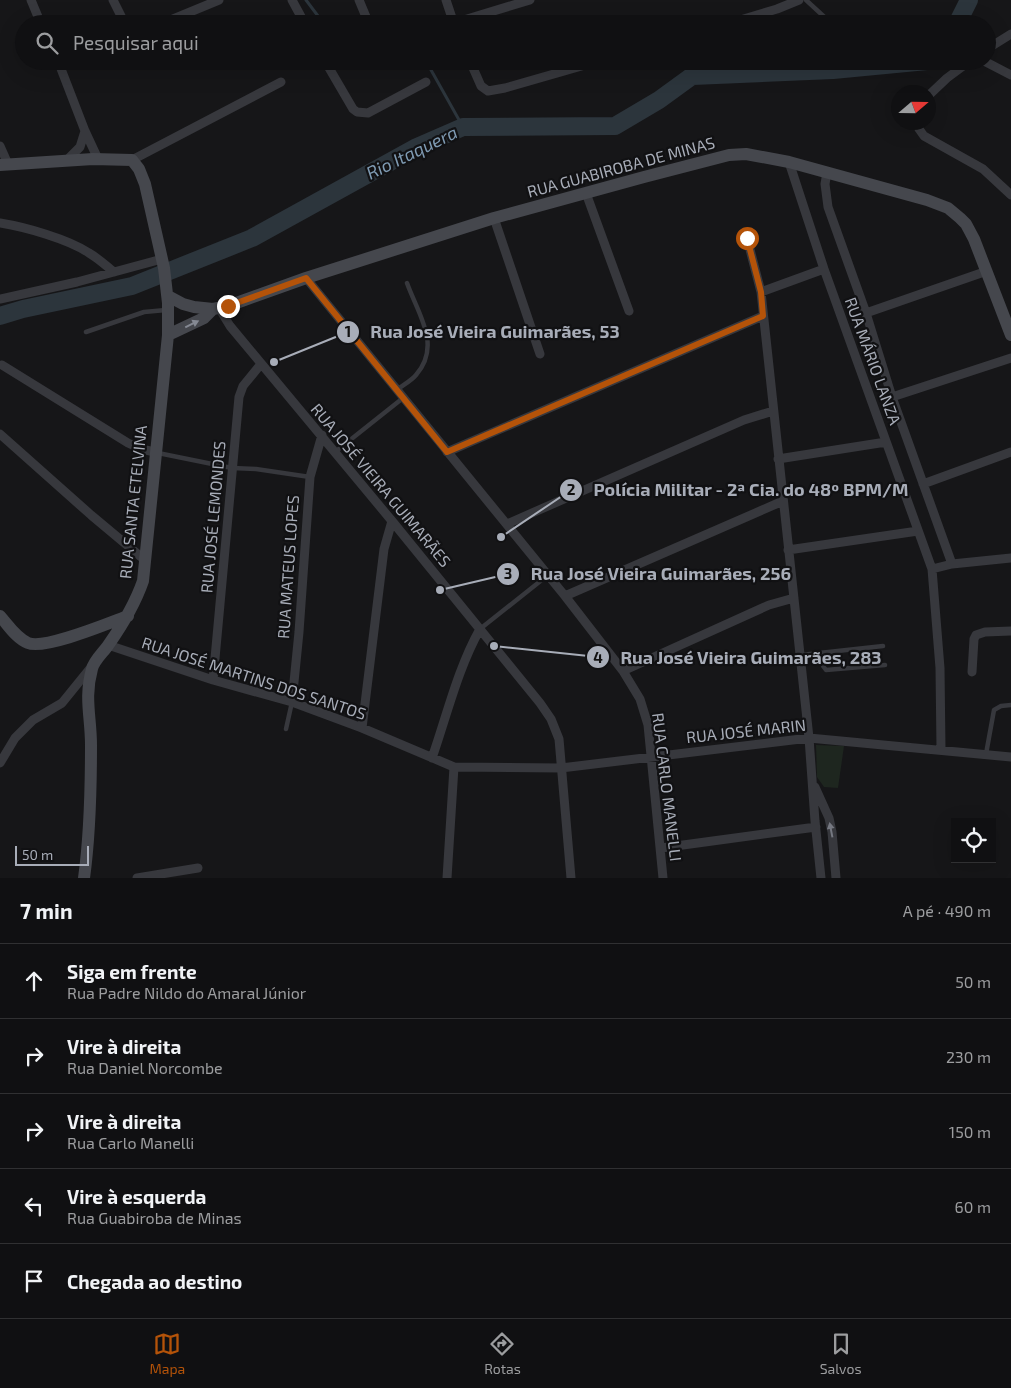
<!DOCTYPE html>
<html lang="pt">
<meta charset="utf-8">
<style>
body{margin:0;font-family:"Exo 2",sans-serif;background:#19191b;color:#f1f3f6}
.controls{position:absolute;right:15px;bottom:15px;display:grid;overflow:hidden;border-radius:0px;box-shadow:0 5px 20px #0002}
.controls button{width:45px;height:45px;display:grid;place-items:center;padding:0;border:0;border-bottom:1px solid #303032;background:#101012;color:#f1f3f6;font:25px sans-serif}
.compass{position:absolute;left:891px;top:85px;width:45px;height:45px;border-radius:50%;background:#101012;box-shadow:0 5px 20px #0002;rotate:70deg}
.scale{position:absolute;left:15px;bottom:12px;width:74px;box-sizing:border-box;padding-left:5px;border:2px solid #a8adb8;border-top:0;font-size:14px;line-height:18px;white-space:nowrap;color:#a8adb8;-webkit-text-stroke:4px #111113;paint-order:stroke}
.stop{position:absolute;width:15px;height:15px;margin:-11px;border:4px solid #b45309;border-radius:50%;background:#fff}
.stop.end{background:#b45309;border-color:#fff;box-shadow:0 1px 5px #0008}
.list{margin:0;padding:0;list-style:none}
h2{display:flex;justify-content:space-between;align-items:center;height:65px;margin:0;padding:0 20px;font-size:21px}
h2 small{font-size:16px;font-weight:400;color:#9c9d9f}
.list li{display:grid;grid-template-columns:32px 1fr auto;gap:15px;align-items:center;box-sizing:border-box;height:75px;padding:0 20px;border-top:1px solid #303032}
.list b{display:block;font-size:19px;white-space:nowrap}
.list p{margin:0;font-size:16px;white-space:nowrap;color:#9c9d9f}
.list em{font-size:16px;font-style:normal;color:#9c9d9f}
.icon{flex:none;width:28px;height:28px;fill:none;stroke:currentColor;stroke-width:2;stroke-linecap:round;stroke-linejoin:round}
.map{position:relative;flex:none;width:1011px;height:878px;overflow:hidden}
.search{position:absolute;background:#101012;box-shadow:0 5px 20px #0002;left:15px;right:15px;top:15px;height:55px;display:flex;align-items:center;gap:12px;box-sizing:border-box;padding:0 18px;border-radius:28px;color:#9c9d9f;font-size:19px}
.sheet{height:440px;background:#101012}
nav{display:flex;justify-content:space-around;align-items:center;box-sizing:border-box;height:70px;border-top:1px solid #303032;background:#101012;font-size:14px;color:#9c9d9f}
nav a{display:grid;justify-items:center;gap:2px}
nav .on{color:#b45309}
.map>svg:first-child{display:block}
.green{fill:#1e261f}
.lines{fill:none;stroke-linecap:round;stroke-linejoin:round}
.stream{stroke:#2c353c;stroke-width:3}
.river{stroke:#2c353c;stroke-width:18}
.lane{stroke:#37383d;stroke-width:4.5}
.street{stroke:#37383d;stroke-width:9}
.secondary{stroke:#45474d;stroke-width:12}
.oneway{fill:#858993}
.oneway2{fill:#757881}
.route{stroke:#b45309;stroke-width:6}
.labels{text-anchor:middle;stroke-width:4.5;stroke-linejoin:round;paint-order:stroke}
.street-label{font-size:16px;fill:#a8adb8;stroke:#111113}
.water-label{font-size:18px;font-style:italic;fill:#7f9bb3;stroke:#111113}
.leader{fill:none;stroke:#a8adb8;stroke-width:2}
.callout-dot{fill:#a8adb8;stroke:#111113;stroke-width:2}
.mark-label{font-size:15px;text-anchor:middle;font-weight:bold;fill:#111}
.callout-label{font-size:18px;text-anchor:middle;font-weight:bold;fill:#a8adb8;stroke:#111113;stroke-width:4.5;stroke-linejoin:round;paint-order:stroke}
</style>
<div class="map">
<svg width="1011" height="878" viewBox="0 0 1011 878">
<rect width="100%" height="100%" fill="#161618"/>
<path class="green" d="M816,745L844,746L838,788L824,787L817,777Z"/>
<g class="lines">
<path class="stream" d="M306,0L324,24
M426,61L463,127"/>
<path class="river" d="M957,24L969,0
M0,316L23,309L132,286L252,238L417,147L463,127L615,126L659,100L692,76L833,70L927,61"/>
<path class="lane" d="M806,0L832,24
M86,332L144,312L166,310
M397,390C403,385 411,381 416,375C442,345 418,314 407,283
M335,452L403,398
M158,453L232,468L256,469L310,477
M480,629L548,575
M821,653L823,666L826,670L885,665
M801,655L883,646
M286,729L292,702
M986,754L994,710L1001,706L1011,705"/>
<path class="street" d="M31,0L41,24
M113,0L125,24
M292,0L305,24
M359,0L369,24
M446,0L454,24
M454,23L530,0
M161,24L219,0
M727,24L777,9L799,0
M987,49L1011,34
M58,61L85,131L98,159
M325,61L353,109L357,112L368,113L426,82
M470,61L481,86L488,91L505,88L599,61
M984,61L1011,75
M928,96L947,78L970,61
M917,122L919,129L924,136L983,169L1011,195
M0,146L8,164
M67,160L80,147L85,131
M132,160L281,82
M789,162L824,269L932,569L940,668L941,749
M827,172L825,184L828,207L866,313L892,397L952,564
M586,193L629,311
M494,218L540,354
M0,223C25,227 68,239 89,253C98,258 106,266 114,272
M747,238L761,292L809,738L815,821L821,878
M306,278L565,596L623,671L640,699L648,725L663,878
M761,292L824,269
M0,299L77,282L162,259
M219,308L230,326L392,521L540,703L551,719L559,739L571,878
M866,313L987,271
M2,365L128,443L141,449L155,452
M892,397L1011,358
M0,434L91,515L146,561
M447,452L763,316
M778,459L886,442
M923,484L1011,452
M507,524L744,420L773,411
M788,550L918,531
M932,569L952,564L1011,558
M565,596L783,501
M108,645L213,680L292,702L362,728L454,767L561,768L809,738L1011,757
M623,671L769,605L794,598
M972,672L974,639L976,635L985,632L1011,631
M213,680L239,397L243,386L261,364
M292,702L299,632L310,477L322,435
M362,728L384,549L392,521
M432,758C447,715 458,668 480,629
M0,763L15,738L33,720L62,703L92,666
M815,787L829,818L832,832L836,878
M661,848L816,827
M137,878L198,868
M447,878L454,767"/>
<path class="secondary" d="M0,165L93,159L132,160L139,169L145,184L164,268L168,303V335L143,581C135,604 123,624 109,644C104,652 94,660 92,669C84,698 91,717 91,745C91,789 90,835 84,878
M168,296L183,304L194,307L213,309L228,306L306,278L494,218L644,177L729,155L746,154L789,162L927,200L948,208L960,218L966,224L974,239L1011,335
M168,335L204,318L213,309
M0,616C8,625 16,638 28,643C45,650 109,623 128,616"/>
</g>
<defs><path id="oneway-solid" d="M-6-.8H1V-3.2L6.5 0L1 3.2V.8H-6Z" transform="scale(1.25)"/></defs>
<use class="oneway" href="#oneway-solid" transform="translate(192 324) rotate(-26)"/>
<use class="oneway2" href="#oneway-solid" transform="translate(831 830) rotate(-101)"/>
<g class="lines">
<path class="route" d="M228,306L306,278L447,452L763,316L761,292L747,238"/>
</g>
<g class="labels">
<g class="street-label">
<text transform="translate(621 167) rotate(-15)" y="6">RUA GUABIROBA DE MINAS</text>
<text transform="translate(873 361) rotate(70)" y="6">RUA MÁRIO LANZA</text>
<text transform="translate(381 485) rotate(50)" y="6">RUA JOSÉ VIEIRA GUIMARÃES</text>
<text transform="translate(133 502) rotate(-84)" y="6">RUA SANTA ETELVINA</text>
<text transform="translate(213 517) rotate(-85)" y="6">RUA JOSÉ LEMONDES</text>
<text transform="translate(288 567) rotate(-86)" y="6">RUA MATEUS LOPES</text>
<text transform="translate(254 678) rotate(18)" y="6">RUA JOSÉ MARTINS DOS SANTOS</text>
<text transform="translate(746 731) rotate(-6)" y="6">RUA JOSÉ MARIN</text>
<text transform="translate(667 787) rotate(83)" y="6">RUA CARLO MANELLI</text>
</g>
<g class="water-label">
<text transform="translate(412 153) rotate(-26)" y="6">Rio Itaquera</text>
</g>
</g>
<path class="leader" d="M274 362L348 332M501 537L571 490M440 590L508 574M494 646L598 657"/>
<g class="callout-dot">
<circle cx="274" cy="362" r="5"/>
<circle cx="501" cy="537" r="5"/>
<circle cx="440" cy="590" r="5"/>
<circle cx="494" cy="646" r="5"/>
<circle cx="348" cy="332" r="12"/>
<circle cx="571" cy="490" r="12"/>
<circle cx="508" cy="574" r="12"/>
<circle cx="598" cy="657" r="12"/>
</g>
<g class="mark-label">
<text x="348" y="337">1</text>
<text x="571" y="495">2</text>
<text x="508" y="579">3</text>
<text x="598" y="663">4</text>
</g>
<g class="callout-label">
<text x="495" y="338">Rua José Vieira Guimarães, 53</text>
<text x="751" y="496">Polícia Militar - 2ª Cia. do 48º BPM/M</text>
<text x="661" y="580">Rua José Vieira Guimarães, 256</text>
<text x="751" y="664">Rua José Vieira Guimarães, 283</text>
</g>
</svg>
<div class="controls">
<button><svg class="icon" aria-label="locate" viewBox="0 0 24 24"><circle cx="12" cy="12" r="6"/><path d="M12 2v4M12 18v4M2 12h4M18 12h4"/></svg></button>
</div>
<svg class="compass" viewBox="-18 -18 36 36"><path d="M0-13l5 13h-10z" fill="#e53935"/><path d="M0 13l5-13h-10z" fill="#9c9d9f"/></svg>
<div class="scale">50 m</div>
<div class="stop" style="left:747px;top:238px"></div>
<div class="stop end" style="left:228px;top:306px"></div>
<div class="search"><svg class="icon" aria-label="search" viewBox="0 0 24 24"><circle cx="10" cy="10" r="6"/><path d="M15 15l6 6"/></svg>Pesquisar aqui</div>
</div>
<section class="sheet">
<h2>7 min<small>A pé · 490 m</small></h2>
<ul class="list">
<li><svg class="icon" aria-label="ahead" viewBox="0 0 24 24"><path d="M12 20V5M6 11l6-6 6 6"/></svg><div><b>Siga em frente</b><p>Rua Padre Nildo do Amaral Júnior</p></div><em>50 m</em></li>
<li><svg class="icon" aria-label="right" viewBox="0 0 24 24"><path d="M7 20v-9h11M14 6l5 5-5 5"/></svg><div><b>Vire à direita</b><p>Rua Daniel Norcombe</p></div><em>230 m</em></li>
<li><svg class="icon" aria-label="right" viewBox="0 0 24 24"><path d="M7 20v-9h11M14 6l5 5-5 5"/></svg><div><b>Vire à direita</b><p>Rua Carlo Manelli</p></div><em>150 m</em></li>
<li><svg class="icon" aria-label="left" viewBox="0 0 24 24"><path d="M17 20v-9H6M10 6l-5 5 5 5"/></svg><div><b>Vire à esquerda</b><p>Rua Guabiroba de Minas</p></div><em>60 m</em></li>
<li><svg class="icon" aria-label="arrive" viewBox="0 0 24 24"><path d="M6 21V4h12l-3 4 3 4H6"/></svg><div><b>Chegada ao destino</b></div></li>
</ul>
</section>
<nav>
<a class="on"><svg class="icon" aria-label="map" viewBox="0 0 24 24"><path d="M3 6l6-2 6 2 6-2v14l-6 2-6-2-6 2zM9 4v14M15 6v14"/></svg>Mapa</a>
<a><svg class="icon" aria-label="directions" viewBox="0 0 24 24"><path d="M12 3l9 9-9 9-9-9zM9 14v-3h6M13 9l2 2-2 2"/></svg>Rotas</a>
<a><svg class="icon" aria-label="saved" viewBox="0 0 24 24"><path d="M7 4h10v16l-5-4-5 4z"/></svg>Salvos</a>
</nav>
